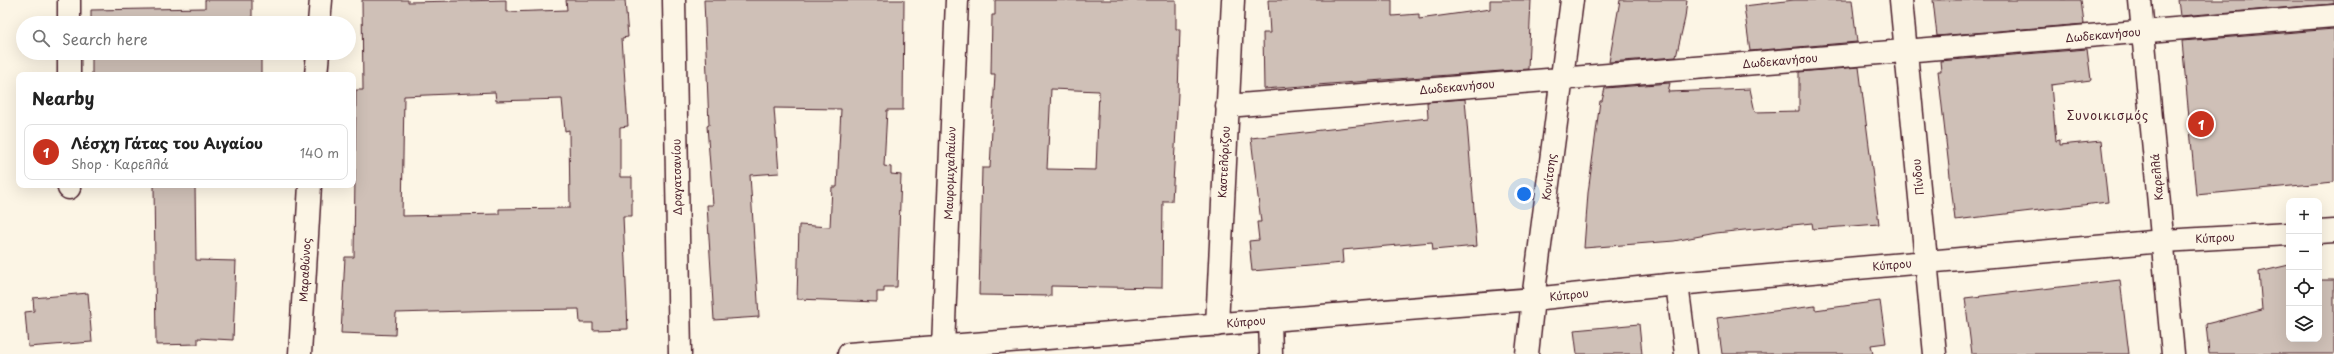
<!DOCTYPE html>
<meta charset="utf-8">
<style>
body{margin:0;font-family:"Playpen Sans",sans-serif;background:#f2f2f2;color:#222}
.controls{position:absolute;right:12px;bottom:12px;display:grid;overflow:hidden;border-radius:8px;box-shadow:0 4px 16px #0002}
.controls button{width:36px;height:36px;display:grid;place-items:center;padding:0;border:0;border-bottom:1px solid #e0e0e0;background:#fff;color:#222;font:20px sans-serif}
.you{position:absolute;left:1524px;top:194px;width:14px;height:14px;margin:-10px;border:3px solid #fff;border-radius:50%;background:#1a73e8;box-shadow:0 0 0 6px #1a73e833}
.badge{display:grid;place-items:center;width:26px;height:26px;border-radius:50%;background:#c8321e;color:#fff;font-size:13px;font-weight:700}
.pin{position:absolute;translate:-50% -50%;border:2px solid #fff;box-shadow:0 1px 4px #0006}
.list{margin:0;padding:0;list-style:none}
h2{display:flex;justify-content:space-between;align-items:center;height:52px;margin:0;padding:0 16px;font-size:17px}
h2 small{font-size:13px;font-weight:400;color:#767676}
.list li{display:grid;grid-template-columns:26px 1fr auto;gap:12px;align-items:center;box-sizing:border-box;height:56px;margin:0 8px 8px;padding:0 8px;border:1px solid #e0e0e0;border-radius:8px}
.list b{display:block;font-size:15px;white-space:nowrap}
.list p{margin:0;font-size:13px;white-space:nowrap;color:#767676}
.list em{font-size:13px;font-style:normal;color:#767676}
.icon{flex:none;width:22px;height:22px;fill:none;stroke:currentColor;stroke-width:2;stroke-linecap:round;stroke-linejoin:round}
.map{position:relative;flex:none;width:2334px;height:354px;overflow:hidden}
.search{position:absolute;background:#fff;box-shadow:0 4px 16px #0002;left:16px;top:16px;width:340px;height:44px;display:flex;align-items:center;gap:10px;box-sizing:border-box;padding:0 14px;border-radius:22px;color:#767676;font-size:15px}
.panel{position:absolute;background:#fff;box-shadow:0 4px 16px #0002;left:16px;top:72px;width:340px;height:116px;border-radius:8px}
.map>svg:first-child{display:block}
.building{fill:#cfc0b7;stroke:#4a1f2b;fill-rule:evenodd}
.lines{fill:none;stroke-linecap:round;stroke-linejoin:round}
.minor-casing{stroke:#4a1f2b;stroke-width:25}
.tertiary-casing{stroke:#4a1f2b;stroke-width:25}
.minor{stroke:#fcf5e5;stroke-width:22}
.tertiary{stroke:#fcf5e5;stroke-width:22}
.labels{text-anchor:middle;stroke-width:3.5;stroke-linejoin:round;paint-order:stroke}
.street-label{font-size:11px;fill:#4a1f2b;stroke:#fcf5e5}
.neighbourhood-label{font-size:12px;letter-spacing:1px;fill:#4a1f2b;stroke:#fcf5e5}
</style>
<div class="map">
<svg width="2334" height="354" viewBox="0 0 2334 354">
<rect width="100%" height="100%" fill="#fcf5e5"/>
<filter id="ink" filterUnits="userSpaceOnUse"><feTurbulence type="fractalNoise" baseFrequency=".025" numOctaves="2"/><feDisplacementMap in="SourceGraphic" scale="8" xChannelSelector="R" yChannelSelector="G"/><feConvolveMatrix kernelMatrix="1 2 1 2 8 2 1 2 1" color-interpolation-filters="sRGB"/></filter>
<g filter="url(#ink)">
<path class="building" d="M205,0H252V18H261V23H91V10L205,8Z
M362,0H408V2L506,0V12L567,10L566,0H625L628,37L622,38L628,126L620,127V177H632V216H623L628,329L593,330V323H580L579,309L502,310L396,313L395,335L341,333L345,257H354L356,90H363ZM495,92L496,101L562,99L565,131L569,130L570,208L499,209V214L402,216L404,96Z
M704,0H904L903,110H887L884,166L891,167V174L901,175L897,287H884V292H877V302L797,299L799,225L830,227L832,187H837L841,109L774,108L779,173L750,175L759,317L714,320L707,205H713L707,126L709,125Z
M995,0H1176V29H1180L1178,94L1172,201H1163L1162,288L1051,286V296L979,295L982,168H990L995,74H991L992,15H995ZM1051,89L1099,91L1096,170L1047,169Z
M1268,0H1392V16L1419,14V19L1490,9V0H1531L1528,69L1264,89L1263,33H1270Z
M1620,0H1687L1685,18L1676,57L1609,62Z
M1794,0H1852L1857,42L1750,51L1744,6Z
M1933,0H2081L2084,24L1937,36Z
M2178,0H2334V4L2180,16Z
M2334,29V182L2196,195L2182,41Z
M2087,49L2091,80L2051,85L2056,141L2060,140V145L2101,141L2108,202L1955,220L1938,71H1941L1940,61Z
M92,53H261V75H92Z
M1859,67L1879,224L1813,229L1812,223L1716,233L1674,241L1584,248L1588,193L1600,101H1602L1605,88L1670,83L1668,92L1750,89L1755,112L1799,111V72Z
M1465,99L1477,246L1433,250L1432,242L1342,250L1343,263L1252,271L1249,241L1259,240L1257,222H1261L1251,138L1428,118L1427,102Z
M154,185H195L196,260L236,261L233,340L198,338V344L156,345Z
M2289,265V339H2319V280H2334V354H2209L2206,324L2262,310L2259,272Z
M2120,280L2129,354H1972L1965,298Z
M88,293L92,342L28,347L25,312L34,311L33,298Z
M1880,301L1886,343L1871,345L1873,354H1722L1717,318L1815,306V310Z
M1639,324L1642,354H1577L1574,330Z"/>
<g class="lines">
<defs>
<path id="minor" d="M69,0V23
M674,0L680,354
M1901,0L1935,354
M319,23L321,0
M69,53V75
M316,75L318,53
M1227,106L2334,16
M69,185V188
M2319,232L2334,231
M1677,284L1686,354
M1270,320L1271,354
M1217,325L1233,0
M943,347L957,0
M300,354L310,185
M849,354L1533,299L1677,284L2163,241L2289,234
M1527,354L1533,299L1572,0"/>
<path id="tertiary" d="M2140,0L2173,354"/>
</defs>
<use href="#minor" class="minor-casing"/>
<use href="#tertiary" class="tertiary-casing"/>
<use href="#minor" class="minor"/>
<use href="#tertiary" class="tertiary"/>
</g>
</g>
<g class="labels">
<g class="street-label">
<text transform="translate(2103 35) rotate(-5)" y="4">Δωδεκανήσου</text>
<text transform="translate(1780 61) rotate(-5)" y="4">Δωδεκανήσου</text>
<text transform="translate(1457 87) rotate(-5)" y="4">Δωδεκανήσου</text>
<text transform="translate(1224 162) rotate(-87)" y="4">Καστελόριζου</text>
<text transform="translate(950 173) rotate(-88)" y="4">Μαυρομιχαλαίων</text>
<text transform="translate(677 177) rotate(-91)" y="4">Δραγατσανίου</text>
<text transform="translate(1549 177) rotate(-83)" y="4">Κονίτσης</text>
<text transform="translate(1918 177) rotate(-96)" y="4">Πίνδου</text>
<text transform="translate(2157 177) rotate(-95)" y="4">Καρελλά</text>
<text transform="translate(2215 238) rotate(-3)" y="4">Κύπρου</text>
<text transform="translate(1892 265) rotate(-5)" y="4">Κύπρου</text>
<text transform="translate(305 270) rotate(-87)" y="4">Μαραθώνος</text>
<text transform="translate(1569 295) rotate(-6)" y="4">Κύπρου</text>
<text transform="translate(1246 322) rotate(-5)" y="4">Κύπρου</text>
</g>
<g class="neighbourhood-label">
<text x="2108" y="120">Συνοικισμός</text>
</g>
</g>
</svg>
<div class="controls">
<button>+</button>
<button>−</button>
<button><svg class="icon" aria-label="locate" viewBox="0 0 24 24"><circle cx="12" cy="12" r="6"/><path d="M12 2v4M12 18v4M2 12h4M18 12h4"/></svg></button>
<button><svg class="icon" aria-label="layers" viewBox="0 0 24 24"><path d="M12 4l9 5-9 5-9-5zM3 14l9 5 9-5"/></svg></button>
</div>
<div class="you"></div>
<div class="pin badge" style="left:2201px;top:124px">1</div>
<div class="search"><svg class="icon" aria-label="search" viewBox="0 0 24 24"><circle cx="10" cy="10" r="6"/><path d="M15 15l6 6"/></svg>Search here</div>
<section class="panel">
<h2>Nearby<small></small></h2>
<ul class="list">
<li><span class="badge">1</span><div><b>Λέσχη Γάτας του Αιγαίου</b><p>Shop · Καρελλά</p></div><em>140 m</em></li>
</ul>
</section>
</div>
